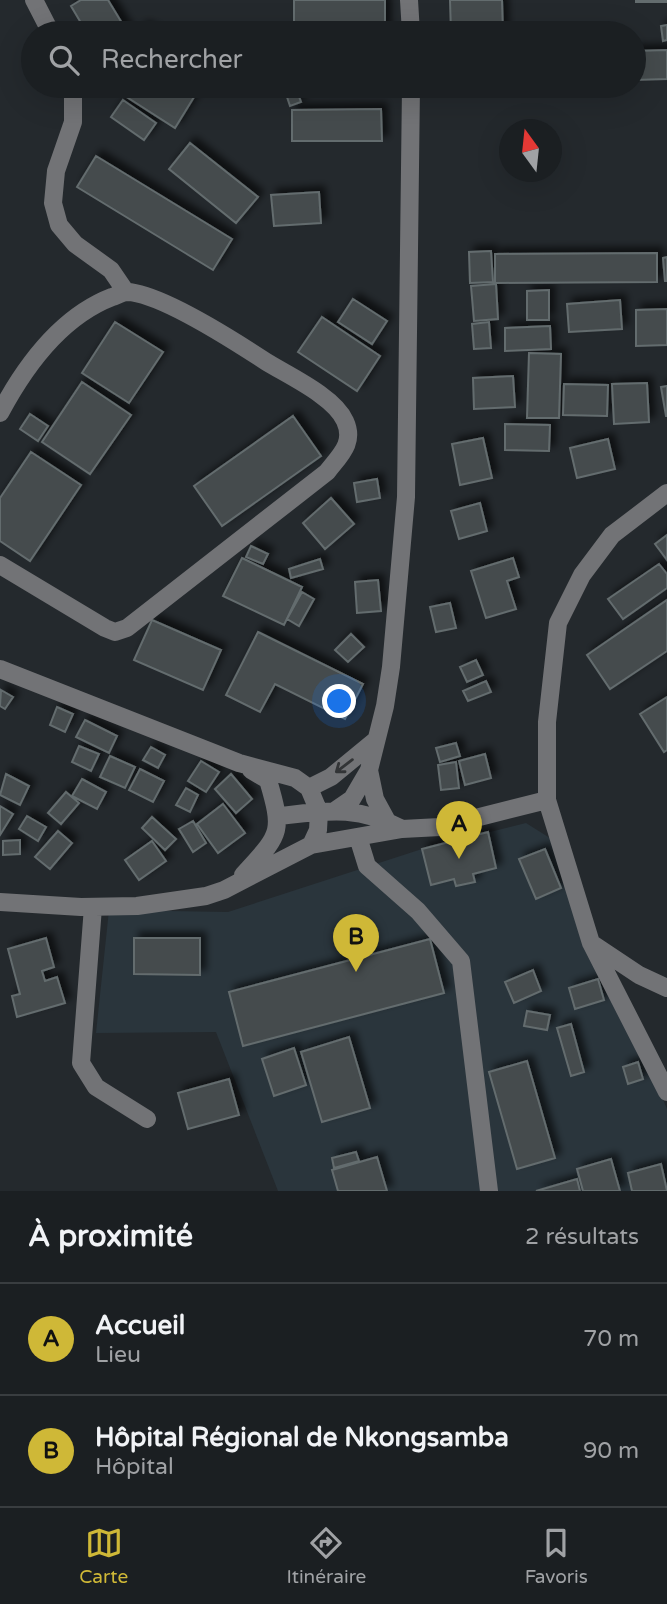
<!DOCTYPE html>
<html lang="fr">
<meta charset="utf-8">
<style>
body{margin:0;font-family:"Varela Round",sans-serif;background:#282c2f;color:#f1f3f6}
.compass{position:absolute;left:499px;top:119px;width:63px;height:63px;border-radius:50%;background:#1b1f22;box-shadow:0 7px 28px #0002;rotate:345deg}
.you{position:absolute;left:340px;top:702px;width:24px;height:24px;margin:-18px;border:5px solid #fff;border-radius:50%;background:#1a73e8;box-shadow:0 0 0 10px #1a73e833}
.badge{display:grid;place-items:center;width:46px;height:46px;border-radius:50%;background:#cfb837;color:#111;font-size:23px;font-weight:700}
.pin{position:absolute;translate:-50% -58px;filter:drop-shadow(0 2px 4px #0008)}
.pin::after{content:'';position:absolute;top:37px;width:24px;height:21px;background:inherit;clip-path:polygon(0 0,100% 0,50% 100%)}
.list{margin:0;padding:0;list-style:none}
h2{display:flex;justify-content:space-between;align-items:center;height:91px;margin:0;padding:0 28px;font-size:30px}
h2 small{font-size:23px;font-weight:400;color:#a0a2a5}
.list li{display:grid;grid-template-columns:46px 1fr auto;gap:21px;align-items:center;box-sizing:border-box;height:112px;padding:0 28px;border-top:2px solid #393d40}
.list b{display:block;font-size:26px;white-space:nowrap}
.list p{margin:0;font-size:23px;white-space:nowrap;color:#a0a2a5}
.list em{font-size:23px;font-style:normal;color:#a0a2a5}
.icon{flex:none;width:38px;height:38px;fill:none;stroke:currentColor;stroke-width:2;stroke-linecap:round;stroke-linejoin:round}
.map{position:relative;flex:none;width:667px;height:1191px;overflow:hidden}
.search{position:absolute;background:#1b1f22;box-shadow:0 7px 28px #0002;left:21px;right:21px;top:21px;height:77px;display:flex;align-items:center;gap:18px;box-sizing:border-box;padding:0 24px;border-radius:38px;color:#a0a2a5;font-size:26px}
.sheet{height:315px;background:#1b1f22}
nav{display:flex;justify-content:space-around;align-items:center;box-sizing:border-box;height:98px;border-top:2px solid #393d40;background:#1b1f22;font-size:19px;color:#a0a2a5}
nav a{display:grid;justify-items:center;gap:4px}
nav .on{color:#cfb837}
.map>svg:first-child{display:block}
.built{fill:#2a353c}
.building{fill:#444b4d;stroke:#646c6e;stroke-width:2;filter:url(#shadow)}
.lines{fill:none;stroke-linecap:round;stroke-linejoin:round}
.minor{stroke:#727376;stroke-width:18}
.oneway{stroke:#323436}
</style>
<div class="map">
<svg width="667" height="1191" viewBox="0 0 667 1191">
<defs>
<filter id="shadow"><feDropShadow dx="5.5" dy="-5.5" stdDeviation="3.5" flood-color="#0009"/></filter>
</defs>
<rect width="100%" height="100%" fill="#24292d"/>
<path class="built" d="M526,823L553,840L667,1109V1191H278L216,1032L96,1033L109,910L228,912L422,849Z"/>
<path class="building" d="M81,0H108L128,33H87L71,6Z
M294,0H385V33H294Z
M450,0H502L503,33H451Z
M636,0H667V2H636Z
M667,25V40L663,41L661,26Z
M142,27L156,33H139Z
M667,50V79L634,80V51Z
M128,86H176L194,97L175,128L122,94Z
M297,91L301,102L290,106L286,94Z
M123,100L156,123L144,140L111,117Z
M381,109L382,141H292V110Z
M190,143L258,197L236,223L169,169Z
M96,156L232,239L213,270L77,187Z
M319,192L321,223L274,226L271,195Z
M491,251L493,282L470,283L469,252Z
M657,253V282L495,283V254Z
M667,257V281H665L663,258Z
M496,284L498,319L474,321L471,286Z
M549,290V320H527V291Z
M353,299L387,321L372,344L338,322Z
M620,300L622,329L569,332L567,304Z
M667,309V345L636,346V310Z
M322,317L380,356L357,391L298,352Z
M115,322L163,352L129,403L82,373Z
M489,322L491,348L474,349L472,324Z
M550,326L551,349L505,351V328Z
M529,353L561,354L559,418H527Z
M513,376L515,407L474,409L473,378Z
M82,382L131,415L90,474L42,442Z
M647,383L649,422L614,424L612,384Z
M564,384L608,385L607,416L563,415Z
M667,386V416H666L661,387Z
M30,414L48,426L38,441L20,429Z
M293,416L321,456L222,526L194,486Z
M505,424L550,425L549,451L505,450Z
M483,438L492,478L460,485L452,444Z
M608,439L615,469L577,478L570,448Z
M31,452L81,485L30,561L0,541V498Z
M377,479L380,498L357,502L354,483Z
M331,498L354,524L325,549L303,523Z
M480,503L487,531L459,539L451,511Z
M667,535V560L655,544Z
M251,546L268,554L263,564L246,557Z
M242,558L302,587L284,625L223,596Z
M513,558L519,577L507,581L516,609L486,618L471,571Z
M320,559L323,569L291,578L289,569Z
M659,564L667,574V588L623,619L608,599Z
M378,580L381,611L357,613L355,582Z
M302,592L314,599L299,626L287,619Z
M667,600V651L610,689L587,655Z
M450,603L456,628L436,632L430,607Z
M152,620L221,650L203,690L134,660Z
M258,632L363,684L345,719L275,684L260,712L226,695Z
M351,634L364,647L348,662L335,650Z
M476,660L483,675L467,682L460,667Z
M486,681L491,692L468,701L463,691Z
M1,690L13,697L5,709L0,706Z
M667,697V750L664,752L640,714Z
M57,707L73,714L65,732L50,725Z
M85,720L117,736L109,753L76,737Z
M456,743L460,756L440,762L436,748Z
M79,746L99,754L91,771L72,762Z
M151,747L165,755L158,768L143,760Z
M485,754L491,778L465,785L459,761Z
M110,756L135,767L125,788L100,777Z
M201,761L219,772L206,792L188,781Z
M456,762L459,788L441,790L438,765Z
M140,769L164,781L153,802L129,790Z
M6,774L29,786L20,805L0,795Z
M231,774L252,799L236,813L215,789Z
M82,779L106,792L97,809L72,796Z
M186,788L198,795L190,812L176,805Z
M66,792L79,803L61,824L48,813Z
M223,804L245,833L218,853L197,824Z
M0,806L13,814L0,835Z
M27,816L46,827L38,841L19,829Z
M152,817L176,839L165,850L142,828Z
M193,821L206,843L193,852L179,829Z
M58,831L72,843L50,869L35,857Z
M488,832L496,868L473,874L475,882L456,886L454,879L431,885L422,849Z
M20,840V854L3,855V841Z
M152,841L166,861L139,880L125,860Z
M545,849L561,888L536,899L519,859Z
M46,938L54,967L42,971L45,981L57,977L65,1003L17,1017L12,996L20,994L8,949Z
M134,938H200V975L134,974Z
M430,939L444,993L243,1046L229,992Z
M533,970L541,991L514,1003L505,982Z
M598,979L604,1000L575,1009L569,988Z
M527,1011L550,1015L547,1030L524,1026Z
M571,1024L584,1072L571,1076L557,1028Z
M349,1037L370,1108L322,1122L301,1052Z
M294,1048L306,1085L274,1096L262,1059Z
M527,1061L555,1158L517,1169L489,1072Z
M638,1062L643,1079L628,1084L623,1067Z
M229,1079L239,1115L188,1129L178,1093Z
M356,1152L359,1161L334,1168L332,1158Z
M377,1157L387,1191H338L332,1170Z
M611,1159L620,1191H583L577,1169Z
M661,1164L667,1191H632L628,1173Z
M577,1179L580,1191H536Z"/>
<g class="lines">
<path class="minor" d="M34,0L51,33
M409,0L411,33
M73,86V122L56,171L53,203L59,225L75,244L111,270L126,292
M0,413C25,366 60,317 112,297C116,296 123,292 127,292C160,293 236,342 265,361C287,375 334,396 345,421C355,443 340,455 327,472L127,628L115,632L105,628L0,565
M667,493L612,535L582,575L558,623L547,722V800L591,943L667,1092
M0,669L239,763L295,778L309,788L319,812L318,830L311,845L224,890L206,896L137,906L81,907L0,902
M369,770L375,799L387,821
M309,788L331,777L376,740
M336,810L352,799L369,770L385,706L391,667L406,497L411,86
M279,816C326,811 358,805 402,829
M358,837L367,866L418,911L461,961L489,1191
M311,845L402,829L440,827L547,800
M243,875C280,834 284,834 268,780L251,770
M81,907H93L81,1063L96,1087L147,1119
M594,945L639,975L667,988"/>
</g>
<defs><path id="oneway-shaft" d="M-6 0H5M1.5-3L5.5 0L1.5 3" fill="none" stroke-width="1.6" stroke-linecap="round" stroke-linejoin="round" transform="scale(1.75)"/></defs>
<use class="oneway" href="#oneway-shaft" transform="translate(344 766) rotate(143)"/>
</svg>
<svg class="compass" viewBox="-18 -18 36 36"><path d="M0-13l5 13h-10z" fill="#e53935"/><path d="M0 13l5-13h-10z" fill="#a0a2a5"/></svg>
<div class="you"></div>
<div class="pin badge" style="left:459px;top:859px">A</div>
<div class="pin badge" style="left:356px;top:972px">B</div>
<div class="search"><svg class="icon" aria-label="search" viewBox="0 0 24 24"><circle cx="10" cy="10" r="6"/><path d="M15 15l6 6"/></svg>Rechercher</div>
</div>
<section class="sheet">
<h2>À proximité<small>2 résultats</small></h2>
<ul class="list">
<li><span class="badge">A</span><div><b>Accueil</b><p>Lieu</p></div><em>70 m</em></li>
<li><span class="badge">B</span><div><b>Hôpital Régional de Nkongsamba</b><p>Hôpital</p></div><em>90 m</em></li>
</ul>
</section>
<nav>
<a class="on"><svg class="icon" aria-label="map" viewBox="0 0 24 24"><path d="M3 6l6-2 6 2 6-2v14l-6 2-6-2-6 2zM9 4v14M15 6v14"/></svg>Carte</a>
<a><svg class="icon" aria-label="directions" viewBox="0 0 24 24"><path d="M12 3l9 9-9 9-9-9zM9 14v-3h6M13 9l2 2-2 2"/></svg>Itinéraire</a>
<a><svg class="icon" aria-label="saved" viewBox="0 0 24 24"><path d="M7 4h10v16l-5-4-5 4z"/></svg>Favoris</a>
</nav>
